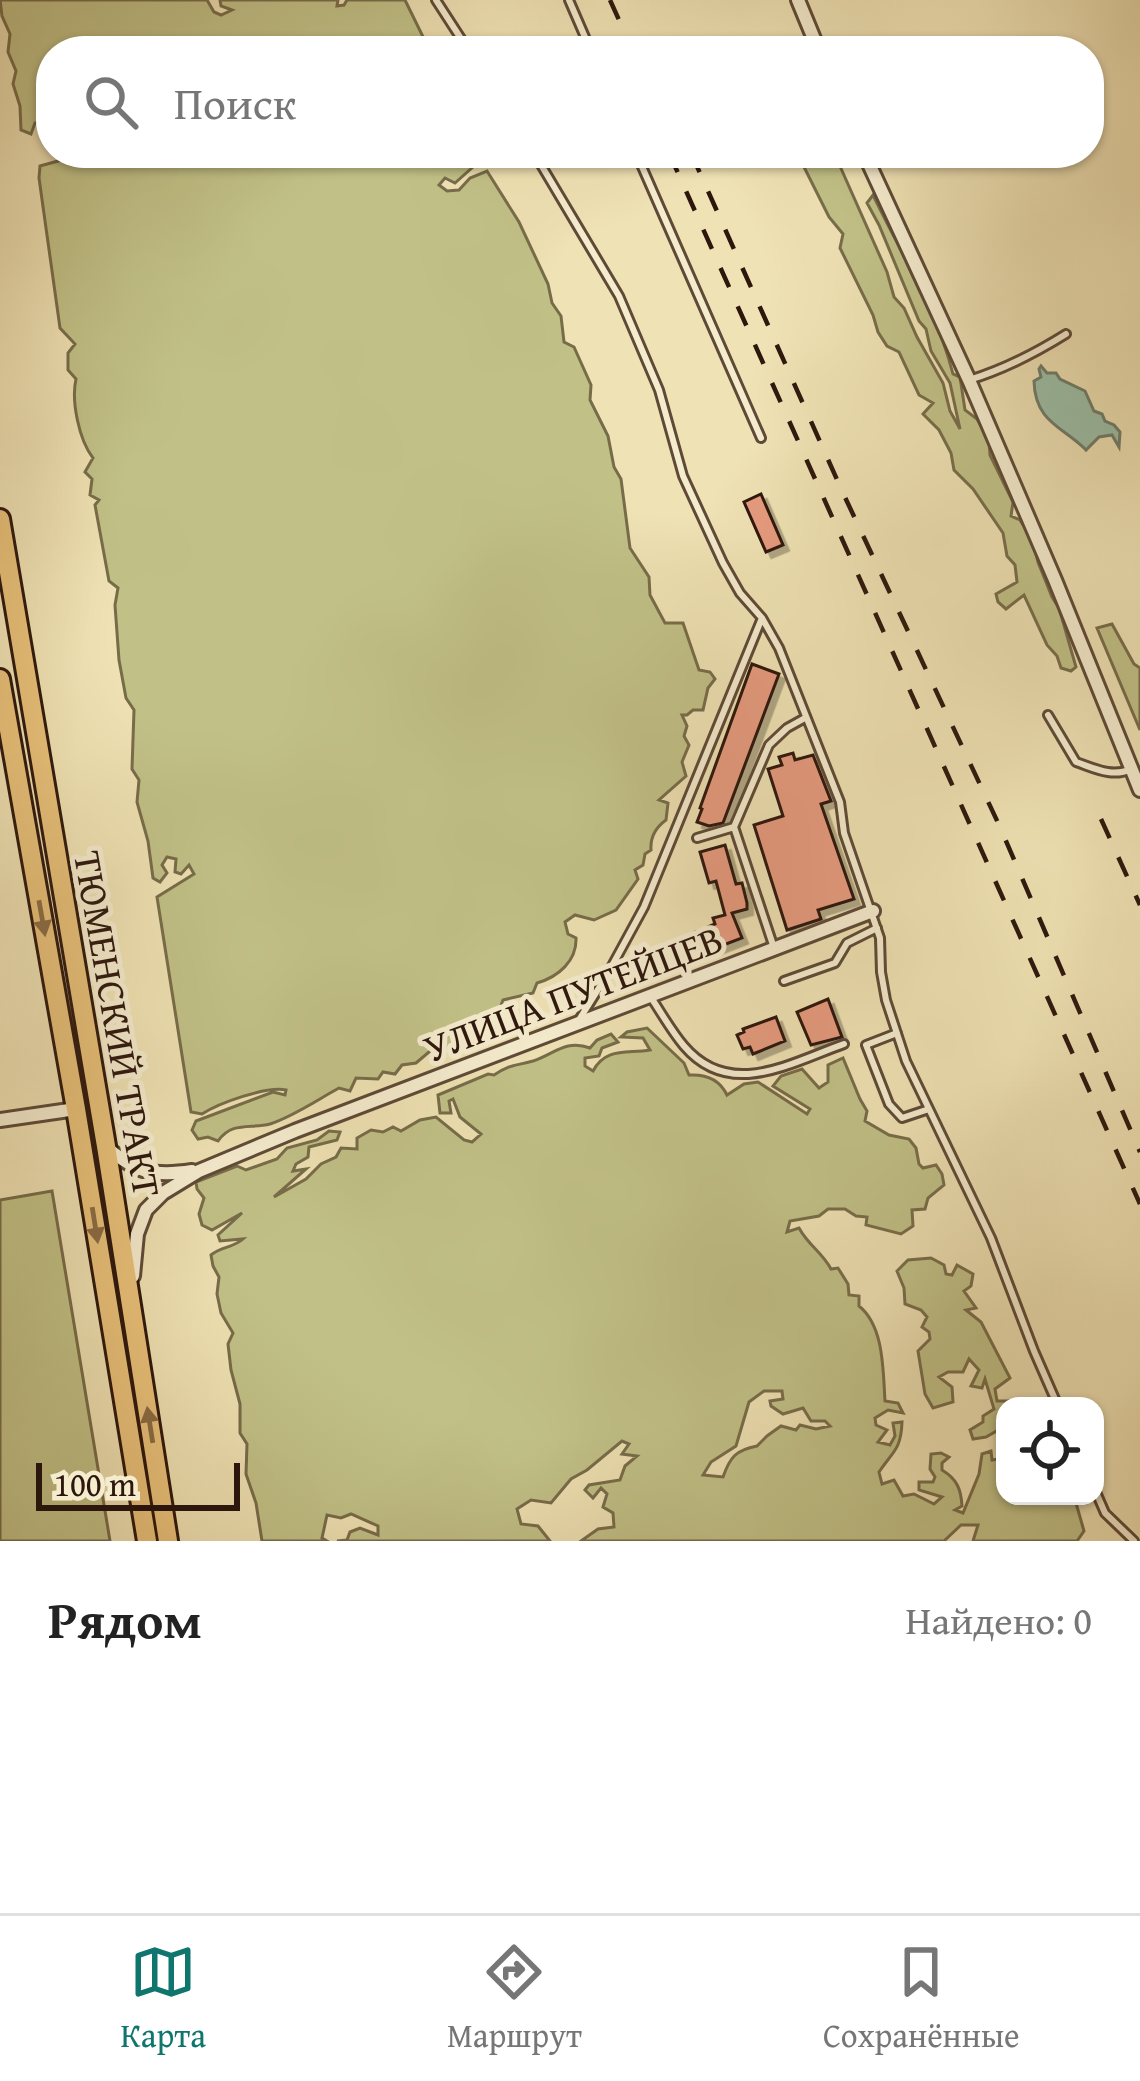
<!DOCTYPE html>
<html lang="ru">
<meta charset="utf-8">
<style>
body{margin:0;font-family:"Gentium Book Plus",serif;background:#f2f2f2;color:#222}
.controls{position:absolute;right:36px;bottom:36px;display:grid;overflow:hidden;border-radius:24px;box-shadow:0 3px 9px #0004}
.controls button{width:108px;height:108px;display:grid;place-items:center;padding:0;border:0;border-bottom:3px solid #e0e0e0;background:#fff;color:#222;font:60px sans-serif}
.scale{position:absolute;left:36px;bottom:30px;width:204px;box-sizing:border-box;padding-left:12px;border:6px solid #2d170d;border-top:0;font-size:33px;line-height:42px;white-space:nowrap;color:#2d170d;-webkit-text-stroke:9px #f5ecce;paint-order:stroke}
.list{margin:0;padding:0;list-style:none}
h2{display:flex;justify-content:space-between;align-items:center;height:156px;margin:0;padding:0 48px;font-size:51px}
h2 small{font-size:39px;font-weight:400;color:#767676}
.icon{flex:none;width:66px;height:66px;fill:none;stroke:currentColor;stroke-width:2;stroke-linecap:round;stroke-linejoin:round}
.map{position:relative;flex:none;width:1140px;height:1541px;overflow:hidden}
.search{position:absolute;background:#fff;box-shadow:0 3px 9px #0004;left:36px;right:36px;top:36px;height:132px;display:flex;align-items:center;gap:30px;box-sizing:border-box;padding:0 42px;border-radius:48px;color:#767676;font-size:45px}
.sheet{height:372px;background:#fff}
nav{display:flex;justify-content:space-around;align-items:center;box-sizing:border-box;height:168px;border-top:3px solid #e0e0e0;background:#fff;font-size:33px;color:#767676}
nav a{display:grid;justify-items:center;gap:6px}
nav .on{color:#0f766e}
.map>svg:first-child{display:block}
.green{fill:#c1c187;stroke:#776c4a;stroke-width:3;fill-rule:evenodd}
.water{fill:#9bbfa7;stroke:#6f7c69;stroke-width:3}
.building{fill:#e69b7f;stroke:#2d170d;stroke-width:3;filter:url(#shadow)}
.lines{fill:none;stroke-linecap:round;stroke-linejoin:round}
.lane-casing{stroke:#5e4a37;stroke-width:12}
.street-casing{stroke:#5e4a37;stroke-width:18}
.primary-casing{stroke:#2d170d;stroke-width:24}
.lane{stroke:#f5ecce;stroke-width:6}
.street{stroke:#f5ecce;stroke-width:12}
.primary{stroke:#e8c17a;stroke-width:18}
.rail{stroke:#2d170d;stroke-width:4.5;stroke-dasharray:21 21;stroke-linecap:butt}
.oneway{fill:#8a6c44}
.labels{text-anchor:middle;stroke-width:10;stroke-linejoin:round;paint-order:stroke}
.street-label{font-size:39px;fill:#2d170d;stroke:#f5ecce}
</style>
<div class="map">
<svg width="1140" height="1541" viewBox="0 0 1140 1541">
<defs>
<filter id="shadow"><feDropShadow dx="5.5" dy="5.5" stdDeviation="0" flood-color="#0004"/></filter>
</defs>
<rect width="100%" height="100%" fill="#efe2b4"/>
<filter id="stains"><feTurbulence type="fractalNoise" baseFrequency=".00167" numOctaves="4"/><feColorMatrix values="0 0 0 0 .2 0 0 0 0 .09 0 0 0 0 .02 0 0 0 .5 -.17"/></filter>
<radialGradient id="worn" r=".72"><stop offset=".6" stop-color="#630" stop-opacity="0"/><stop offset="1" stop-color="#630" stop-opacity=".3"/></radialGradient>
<path class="green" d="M0,0H207L214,12L221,15L232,10L221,6L220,0H338L337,6L344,5L347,0H405L430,51H230L227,47L224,51H51V116L35,123L31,134L21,130L20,106L13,84L16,71L8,52L10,34L2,16Z
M63,153H479L483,162L473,167L455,183L445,178L439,185L447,191L459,190L470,178L487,171L519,222L548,284L552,303L561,316L564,342L574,347L591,385L590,400L608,436L614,467L621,479L630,548L649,577L650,595L665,623H683L699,670L710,672L715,679L708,688L703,710H693L687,715H682L687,726L684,736L689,745L682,762L686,776L659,800L668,803L666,820C655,828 650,837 651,850L645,854L643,865L635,870L638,879L616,910L594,920L575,915L565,922L568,934L576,938C577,961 558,977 537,983L533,993L503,1000L500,1008L509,1014L499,1027L483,1029C472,1048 457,1049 436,1046L416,1063L402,1065L395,1074L383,1072L378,1079L356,1078L350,1091L339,1088C317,1100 294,1116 270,1124C250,1129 232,1121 218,1141L208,1137L198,1139L192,1130L196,1121L273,1092L285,1095L286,1090C266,1086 219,1103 202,1114L191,1112L157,897L194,874L189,865L181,874L175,872L176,859L167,857L162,865L167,873L160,882L153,878L148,841L137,802L139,780L132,769L134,710L126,698L119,660L115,605L118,588L109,581L95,505L99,500L90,495L92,479L85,472L93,458C79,440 71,401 76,379L68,370V353L75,344L60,328L39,178L40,166L69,158Z
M797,153H832L839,164L887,272L894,297L904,308L917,337L943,383L950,411L960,429L950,383L931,351L926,329L919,321L879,225L867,203L873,195C901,253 937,311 953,374L960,377L965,410L977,419L989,440L990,455L1013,502L1011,516L1020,520L1033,541L1038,562L1052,597L1059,608L1076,667L1071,671L1061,668L1057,656L1047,645L1024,595L1006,609L998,602L996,594L1017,582L1015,565L1007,556L1003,533L973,489L954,470L951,453L939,430L923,414L933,403L919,395L899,352L887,346L878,332L873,315L840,248L843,234L829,217Z
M1112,624L1134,664L1140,668V730L1097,628Z
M647,1028L684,1063L689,1075C706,1074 720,1080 727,1095L744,1084L758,1082L807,1114L810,1109L773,1086L781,1076L802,1069L819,1088L828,1082V1065L843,1058L860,1099L867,1111L865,1121L889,1135L909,1139L916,1148L919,1164L923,1168L936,1165L942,1174L944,1185L928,1198L925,1209L912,1210L913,1226L901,1234L866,1225L867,1217L856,1216L845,1209H828L819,1216L790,1221L787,1232L799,1228C808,1245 822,1252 831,1269L838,1268L848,1284L849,1295L859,1296V1306C884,1326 883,1370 885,1401L898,1403L903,1413L888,1410L875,1418L876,1425L887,1430L878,1442L890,1445L895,1436L893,1423L902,1422C901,1450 893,1451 879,1472L882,1484L894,1480L903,1496L914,1494L934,1504L942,1497L919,1490V1482H933L935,1477L930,1469L931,1454L941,1453L949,1457L942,1463V1470C957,1479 961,1489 962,1506L955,1510L963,1513L979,1474L982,1454L991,1451L992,1460L999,1459V1451L1005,1449V1496H1074L1084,1531L1077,1541H973L978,1525H961L944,1541H581L598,1529L614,1527L613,1513L603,1507L607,1494L601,1488L593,1498L585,1490L589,1485L620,1480L625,1466L637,1456L622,1454L629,1444L622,1441L587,1470L571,1479L551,1503L531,1500L517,1509L521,1524L538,1526L550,1541H337L347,1540L350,1532L360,1528L378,1535V1526L351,1514L341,1518L327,1515L322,1538L327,1541H262L256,1503L246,1474L247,1444L240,1433V1404L231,1370L228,1344L233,1333L221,1313L217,1294L219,1277L213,1266L211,1255C222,1246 233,1248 243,1239L220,1241L218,1235L242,1213L212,1230L202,1225L199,1214L204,1198L197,1189L196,1182L237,1166L246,1170L277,1159L287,1148L317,1140L329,1131L340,1132L337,1140L309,1147L308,1157L296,1164L293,1171L306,1169L274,1197L306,1179L321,1164L336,1157L341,1148L357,1149V1138L371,1130L383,1132L393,1127L401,1131L420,1120L436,1117L464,1140L472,1142L481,1134L460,1117L453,1099L449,1101L451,1113H440L438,1095L488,1074L494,1075C510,1064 516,1066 533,1061C554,1054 566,1039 590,1048L597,1040L611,1034L618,1042L602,1048L599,1056L585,1058V1066L593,1071C606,1047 627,1054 650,1050L643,1038L621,1037L627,1032ZM764,1391H782L783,1399L770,1401L771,1406L783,1414L803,1408L811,1421H825L830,1426L816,1429L800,1425L796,1430L781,1426L767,1436L757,1446C736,1450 730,1457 723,1477L703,1475L711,1462L736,1446L749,1402Z
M52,1191L110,1541H0V1200Z
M931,1258L944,1265L946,1274L952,1275L957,1265L973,1274L971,1286L964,1291L976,1308L966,1310L981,1322L1010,1378L995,1389L997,1401H1010L1013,1406H1005L1000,1429L986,1437L973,1439L970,1430L983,1422V1416L994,1409L985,1379L982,1388L971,1386L979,1370L969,1359L963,1372H948L939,1377L952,1387L953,1402L933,1408L925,1394L918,1351L930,1339L929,1332L922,1327L927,1317L921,1310L905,1304L904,1288L897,1271L908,1260Z"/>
<path class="water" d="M1041,366L1047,373H1056L1060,379L1085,391L1094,411L1102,414L1105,421L1114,425L1120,432L1119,447L1112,435L1099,437L1086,450C1064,427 1035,423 1034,381L1041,377L1039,369Z"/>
<path class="building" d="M761,494L783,545L766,552L744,502Z
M752,664L779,674L723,823L709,826L697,822L702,809L700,808Z
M793,753L795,760L813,755L831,801L821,804L854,899L818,910L821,919L787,930L754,825L783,816L768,769L782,765L779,757Z
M725,845L736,884L742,883L747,903V909L732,913L742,938L700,954L693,933L715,924L713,918L725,915L716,881L709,883L700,852Z
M828,999L842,1037L811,1045L797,1012Z
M776,1017L785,1041L753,1054L750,1047L743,1049L737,1035L744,1032L743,1029Z"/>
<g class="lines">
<defs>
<path id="lane" d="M436,0L469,51
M569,0L591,51
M534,153L619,296L659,390L683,476L723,563L740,593L762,618L779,648L840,802L844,833L880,938L881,972L886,1000L906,1061L991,1238L1034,1351L1058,1406
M636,153L761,438
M969,380C1005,369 1034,354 1066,334
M1048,715L1076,762C1094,768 1112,778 1131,769
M697,838L734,827
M774,948L734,827L769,745L787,728L805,718
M784,981L835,963L847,943L877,928
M652,999C662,1014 672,1032 684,1046C730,1100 790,1063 844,1044
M579,1020L607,975L644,907L762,618
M897,1033L866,1045L889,1104L902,1118L929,1109
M1095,1490L1105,1513L1134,1541"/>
<path id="street" d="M798,0L819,51
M864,153L969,380L1055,580L1140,790
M0,1120L76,1109
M106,1147C136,1172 152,1177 192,1171
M133,1276L137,1234L146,1210L163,1193L199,1171L295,1131L873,911"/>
<path id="primary" d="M0,519L106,1146L168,1541
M0,679L76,1109L147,1541"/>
</defs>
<use href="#lane" class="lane-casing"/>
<use href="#street" class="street-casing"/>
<use href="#primary" class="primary-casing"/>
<use href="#lane" class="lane"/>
<use href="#street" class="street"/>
<use href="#primary" class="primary"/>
<path class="rail" d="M610,0L633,51
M669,153L1140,1204
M691,153L843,493L1000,827L1140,1152
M1101,819L1140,905"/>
</g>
<defs><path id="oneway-solid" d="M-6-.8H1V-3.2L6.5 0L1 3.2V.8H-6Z" transform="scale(3)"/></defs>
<g class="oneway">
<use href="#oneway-solid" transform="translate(42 918) rotate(80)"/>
<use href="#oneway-solid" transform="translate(95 1225) rotate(81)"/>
<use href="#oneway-solid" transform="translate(150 1425) rotate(-99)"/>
</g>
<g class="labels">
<g class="street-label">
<text transform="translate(573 993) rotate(-21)" y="14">УЛИЦА ПУТЕЙЦЕВ</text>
<text transform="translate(118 1024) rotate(80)" y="14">ТЮМЕНСКИЙ ТРАКТ</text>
</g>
</g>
<rect width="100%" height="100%" filter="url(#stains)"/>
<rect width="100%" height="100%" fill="url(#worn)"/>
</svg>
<div class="controls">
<button><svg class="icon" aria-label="locate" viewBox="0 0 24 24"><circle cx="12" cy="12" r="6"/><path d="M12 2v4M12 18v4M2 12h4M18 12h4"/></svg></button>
</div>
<div class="scale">100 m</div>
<div class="search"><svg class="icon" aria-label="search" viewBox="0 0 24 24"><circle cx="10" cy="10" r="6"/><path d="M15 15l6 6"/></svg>Поиск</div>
</div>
<section class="sheet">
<h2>Рядом<small>Найдено: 0</small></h2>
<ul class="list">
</ul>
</section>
<nav>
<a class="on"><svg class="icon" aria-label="map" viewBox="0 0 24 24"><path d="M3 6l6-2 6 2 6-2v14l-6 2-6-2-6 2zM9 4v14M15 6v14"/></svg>Карта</a>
<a><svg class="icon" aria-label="directions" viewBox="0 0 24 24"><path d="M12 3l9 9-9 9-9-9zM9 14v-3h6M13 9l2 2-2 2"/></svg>Маршрут</a>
<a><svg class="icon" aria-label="saved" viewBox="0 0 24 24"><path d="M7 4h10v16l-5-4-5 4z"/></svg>Сохранённые</a>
</nav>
